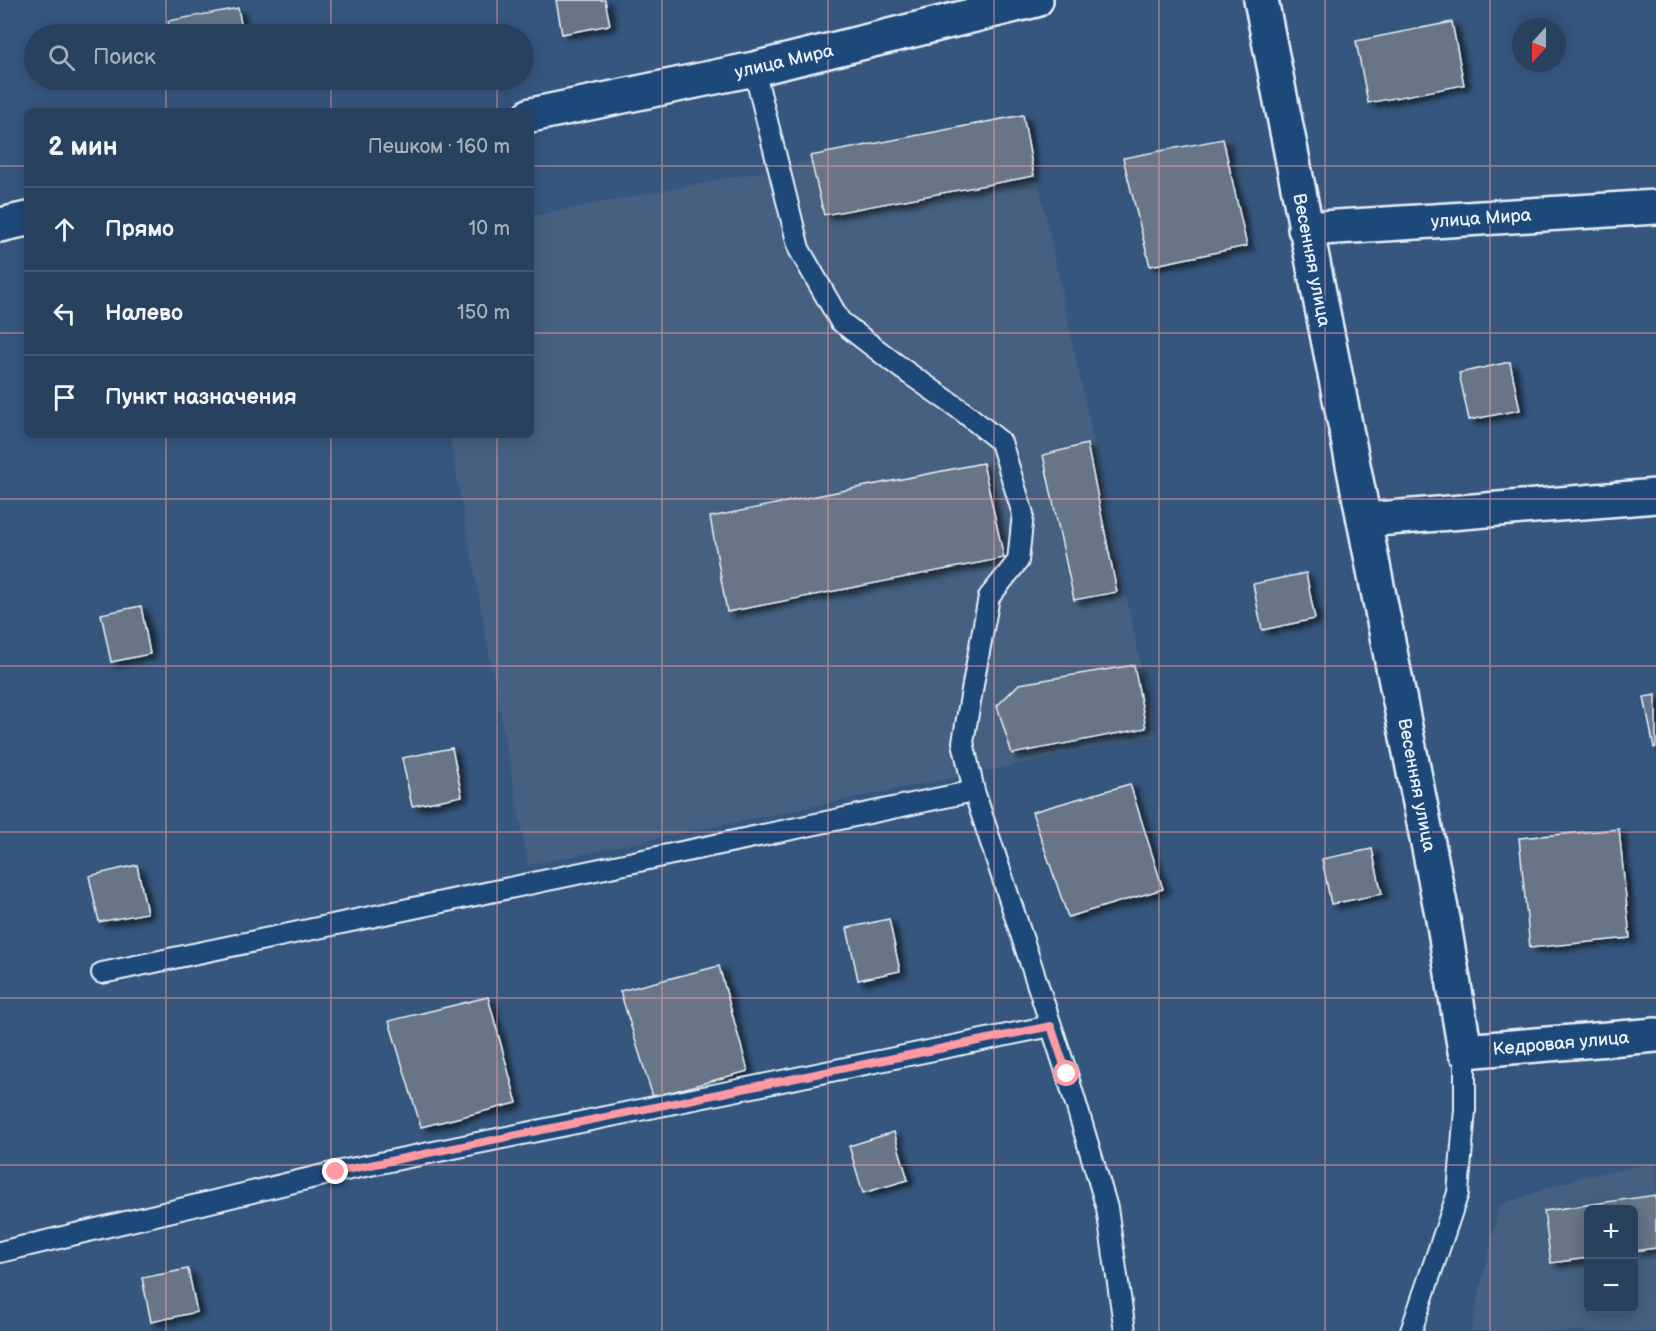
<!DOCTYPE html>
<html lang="ru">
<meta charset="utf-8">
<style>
body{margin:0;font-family:"Balsamiq Sans",sans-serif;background:#344c67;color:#f1f3f6}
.controls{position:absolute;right:18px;bottom:18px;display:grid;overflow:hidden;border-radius:9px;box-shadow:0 3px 15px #0003}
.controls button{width:54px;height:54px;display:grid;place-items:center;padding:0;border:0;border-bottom:2px solid #445a73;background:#28415e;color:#f1f3f6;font:30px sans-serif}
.compass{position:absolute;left:1512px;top:18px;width:54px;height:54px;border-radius:50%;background:#28415e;box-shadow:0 3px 15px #0003;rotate:201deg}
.stop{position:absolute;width:18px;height:18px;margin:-14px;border:4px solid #ff9aa2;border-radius:50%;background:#fff}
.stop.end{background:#ff9aa2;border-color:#fff;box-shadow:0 2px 6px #0008}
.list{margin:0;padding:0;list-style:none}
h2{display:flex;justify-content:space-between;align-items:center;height:78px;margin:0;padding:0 24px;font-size:26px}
h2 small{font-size:20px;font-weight:400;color:#a5afbc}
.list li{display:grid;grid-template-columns:39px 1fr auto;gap:18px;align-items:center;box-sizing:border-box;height:84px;padding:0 24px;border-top:2px solid #445a73}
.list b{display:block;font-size:22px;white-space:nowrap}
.list em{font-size:20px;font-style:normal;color:#a5afbc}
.icon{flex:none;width:33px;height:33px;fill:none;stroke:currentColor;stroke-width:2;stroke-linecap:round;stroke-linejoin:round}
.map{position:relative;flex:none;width:1656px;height:1331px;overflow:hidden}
.search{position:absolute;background:#28415e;box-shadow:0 3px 15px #0003;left:24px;top:24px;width:510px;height:66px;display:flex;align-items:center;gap:15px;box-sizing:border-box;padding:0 21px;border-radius:33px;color:#a5afbc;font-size:22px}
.panel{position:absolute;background:#28415e;box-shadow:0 3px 15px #0003;left:24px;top:108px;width:510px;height:330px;border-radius:9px}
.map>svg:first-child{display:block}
.built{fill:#446081;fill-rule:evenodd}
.building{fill:#687587;stroke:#e8f1f8;stroke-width:1.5;filter:url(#shadow)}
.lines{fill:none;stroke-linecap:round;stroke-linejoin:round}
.lane-casing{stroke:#e8f1f8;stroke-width:24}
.street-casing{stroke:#e8f1f8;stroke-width:38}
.lane{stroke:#1f4a7a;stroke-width:20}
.street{stroke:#1f4a7a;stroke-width:33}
.route{stroke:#ff9aa2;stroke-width:8}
.grid{fill:none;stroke:#ff9aa2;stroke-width:1.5;stroke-opacity:0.55}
.labels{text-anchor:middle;stroke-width:4.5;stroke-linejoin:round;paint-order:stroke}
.street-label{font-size:18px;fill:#e8f1f8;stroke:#1f4a7a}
</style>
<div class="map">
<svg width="1656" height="1331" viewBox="0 0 1656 1331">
<defs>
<filter id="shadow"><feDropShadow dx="6" dy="4" stdDeviation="3" flood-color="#0009"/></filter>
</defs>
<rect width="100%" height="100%" fill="#35577e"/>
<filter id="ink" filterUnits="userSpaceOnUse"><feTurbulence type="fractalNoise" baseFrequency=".0167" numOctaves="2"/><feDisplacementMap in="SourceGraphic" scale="12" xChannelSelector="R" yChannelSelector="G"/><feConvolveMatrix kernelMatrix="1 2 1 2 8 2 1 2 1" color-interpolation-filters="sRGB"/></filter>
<g filter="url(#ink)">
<path class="built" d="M1024,114L1156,736L528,865L449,435H531V216L780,168Z
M1656,1163V1331H1471L1499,1205L1581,1177ZM1588,1210H1634V1308H1588Z"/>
<path class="building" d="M556,0H605L610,25L562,34Z
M238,8L243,34H171L168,21Z
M1452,22L1464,85L1368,103L1356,41Z
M1023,115L1034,176L824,215L810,156Z
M1223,139L1247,246L1150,266L1123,158Z
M1510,362L1520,410L1469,420L1459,373Z
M1087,444L1117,592L1074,600L1043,455Z
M983,463L1004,558L727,612L710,517Z
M1306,573L1315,619L1262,630L1253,584Z
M141,606L150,654L111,662L101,614Z
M1134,665L1146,728L1012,754L997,706L1019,684Z
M1656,695V747L1654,748L1644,697Z
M452,748L462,796L412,806L402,758Z
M1130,784L1163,889L1068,917L1032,812Z
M1619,829L1630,938L1530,948L1519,838Z
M1372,849L1382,894L1331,904L1322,859Z
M137,865L147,913L99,922L89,876Z
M889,919L900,971L858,980L847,928Z
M719,966L748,1071L653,1097L620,991Z
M488,997L517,1103L421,1127L389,1021Z
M894,1132L908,1180L863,1193L849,1146Z
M1656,1195V1248L1634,1251V1210H1588V1258L1551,1263L1544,1211Z
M188,1269L197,1312L151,1322L142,1278Z"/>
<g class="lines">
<defs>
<path id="lane" d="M754,69L799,249L840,321L901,368L961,410L1001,442L1023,514L1018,561L989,597L974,679L963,742L974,791
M102,973L974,791L1067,1074L1107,1208L1125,1331
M0,1252L336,1172L1051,1026
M1411,1331L1458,1193L1465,1110V1051"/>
<path id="street" d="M1261,0L1443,919L1465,1051L1656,1035
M531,115L754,69L1036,0
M0,225L27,219
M1305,229L1656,207
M1365,520L1656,496"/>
</defs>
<use href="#lane" class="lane-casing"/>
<use href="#street" class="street-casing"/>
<use href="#lane" class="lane"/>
<use href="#street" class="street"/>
</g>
</g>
<g class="lines" filter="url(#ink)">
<path class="route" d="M336,1172L1051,1026L1067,1074"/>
</g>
<path class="grid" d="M166,0V34M331,0V34M497,0V34M662,0V1331M828,0V1331M994,0V1331M1159,0V1331M1325,0V1331M1490,0V1331M166,80V111M331,80V111M497,80V111M0,166H27M531,166H1656M0,333H27M531,333H1656M166,435V1331M331,435V1331M497,435V1331M0,499H1656M0,666H1656M0,832H1656M0,998H1656M0,1165H1656"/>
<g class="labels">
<g class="street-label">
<text transform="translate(784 61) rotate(-13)" y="6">улица Мира</text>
<text transform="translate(1481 218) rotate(-4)" y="6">улица Мира</text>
<text transform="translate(1312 260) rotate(79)" y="6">Весенняя улица</text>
<text transform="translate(1417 785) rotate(79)" y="6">Весенняя улица</text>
<text transform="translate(1561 1043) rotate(-5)" y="6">Кедровая улица</text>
</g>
</g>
</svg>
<div class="controls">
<button>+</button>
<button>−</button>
</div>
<svg class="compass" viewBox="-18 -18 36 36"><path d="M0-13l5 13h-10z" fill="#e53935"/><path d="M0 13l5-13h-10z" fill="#a5afbc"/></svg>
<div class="stop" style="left:1067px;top:1074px"></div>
<div class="stop end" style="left:336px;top:1172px"></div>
<div class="search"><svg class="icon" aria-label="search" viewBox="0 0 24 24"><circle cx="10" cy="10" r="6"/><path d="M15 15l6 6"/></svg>Поиск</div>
<section class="panel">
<h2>2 мин<small>Пешком · 160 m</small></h2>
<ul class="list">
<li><svg class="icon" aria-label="ahead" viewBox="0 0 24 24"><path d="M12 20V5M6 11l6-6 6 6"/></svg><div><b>Прямо</b></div><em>10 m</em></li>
<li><svg class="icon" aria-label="left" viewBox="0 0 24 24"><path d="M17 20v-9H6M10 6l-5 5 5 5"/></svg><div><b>Налево</b></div><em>150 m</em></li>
<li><svg class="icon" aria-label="arrive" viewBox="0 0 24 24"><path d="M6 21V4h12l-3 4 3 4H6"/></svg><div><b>Пункт назначения</b></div></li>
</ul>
</section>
</div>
